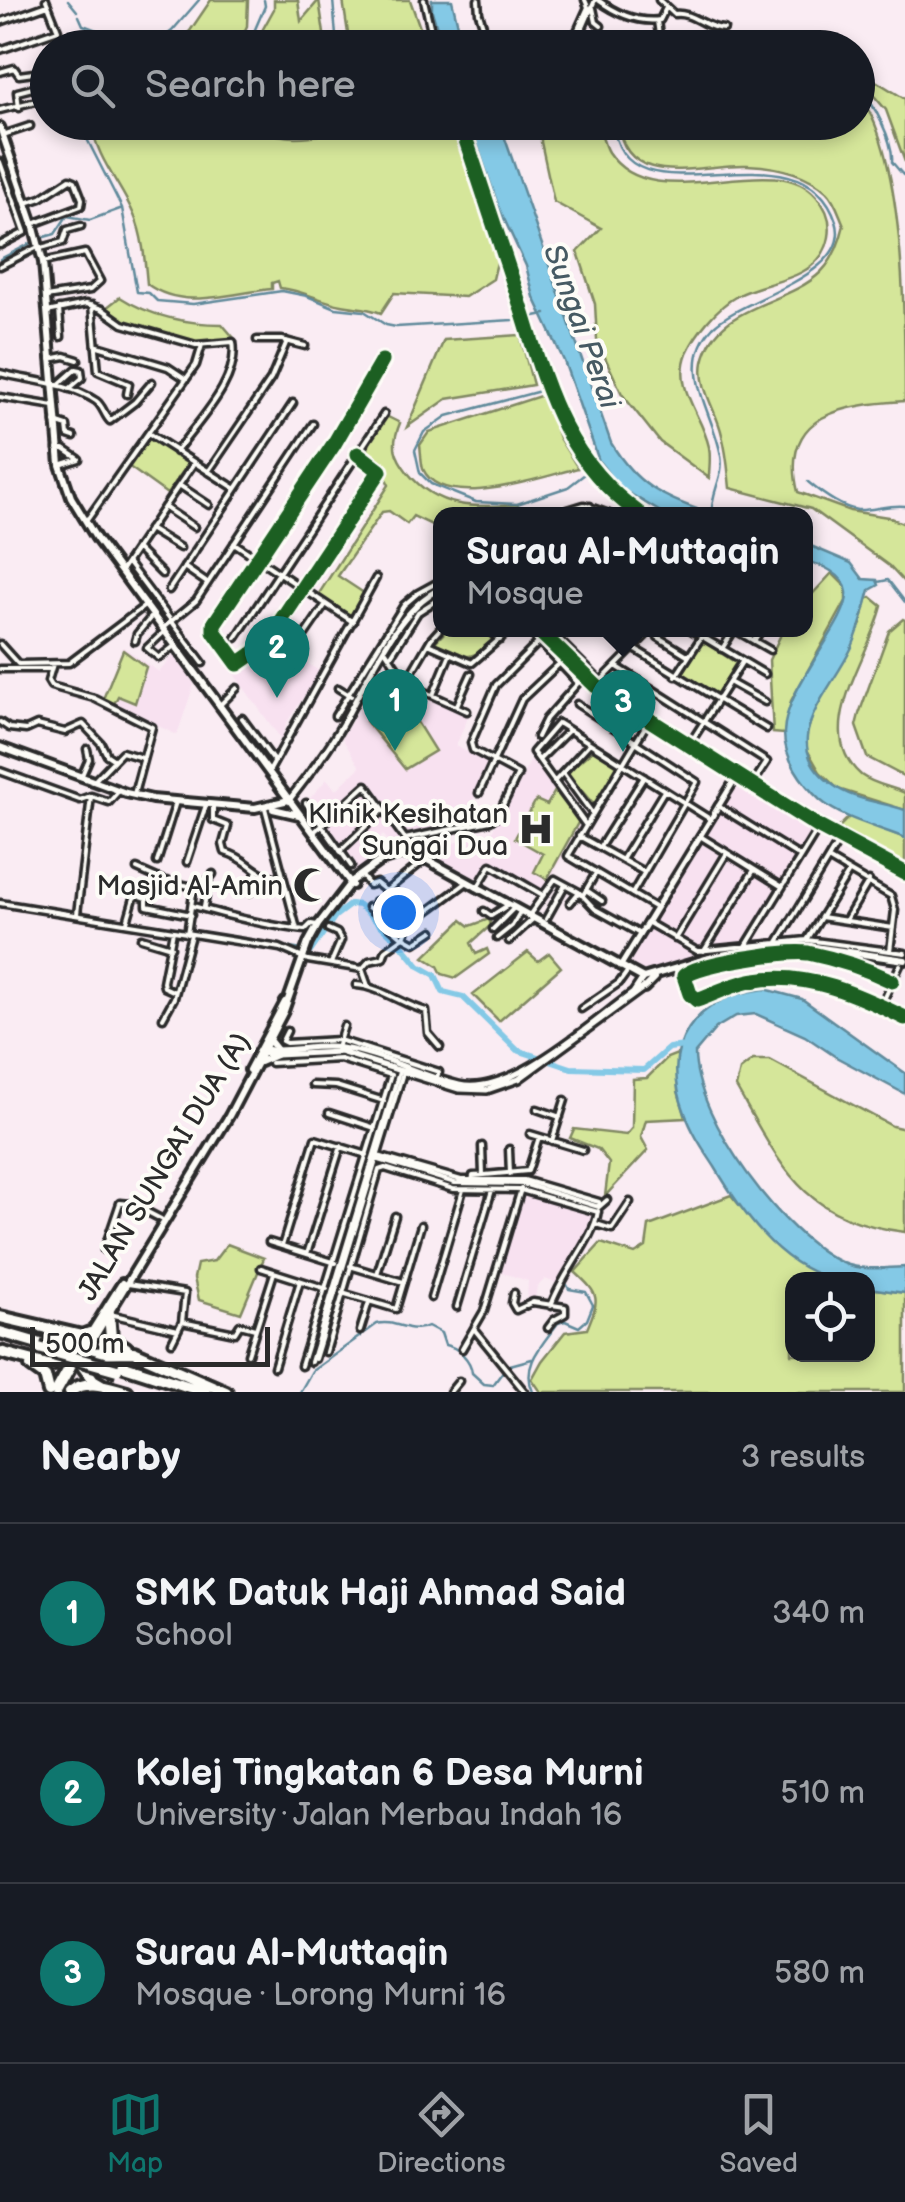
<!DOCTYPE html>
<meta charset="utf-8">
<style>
body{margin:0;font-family:"Balsamiq Sans",sans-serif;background:#20242c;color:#f1f3f6}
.controls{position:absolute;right:30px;bottom:30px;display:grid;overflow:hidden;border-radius:20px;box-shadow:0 5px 15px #0003}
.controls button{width:90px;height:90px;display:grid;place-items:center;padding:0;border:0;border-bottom:2px solid #363941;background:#171b24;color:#f1f3f6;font:50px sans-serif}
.scale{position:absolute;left:30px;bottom:25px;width:240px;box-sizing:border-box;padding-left:10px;border:5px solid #2b2b2b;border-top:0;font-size:28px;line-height:35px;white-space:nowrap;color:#2b2b2b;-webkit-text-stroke:8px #fdfcf7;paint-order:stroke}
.you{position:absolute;left:398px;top:912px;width:35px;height:35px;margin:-25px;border:8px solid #fff;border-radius:50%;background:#1a73e8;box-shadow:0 0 0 15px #1a73e833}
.badge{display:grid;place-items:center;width:65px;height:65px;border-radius:50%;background:#0f766e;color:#fff;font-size:32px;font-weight:700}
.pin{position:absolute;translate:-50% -82px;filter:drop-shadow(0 2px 5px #0008)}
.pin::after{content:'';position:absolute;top:52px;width:35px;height:30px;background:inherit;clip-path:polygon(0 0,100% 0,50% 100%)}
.popup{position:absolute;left:433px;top:507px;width:380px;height:130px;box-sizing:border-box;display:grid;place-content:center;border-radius:20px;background:#171b24;filter:drop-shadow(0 2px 8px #0005);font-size:32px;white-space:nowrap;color:#9ea1a6}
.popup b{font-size:38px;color:#f1f3f6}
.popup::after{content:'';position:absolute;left:50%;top:100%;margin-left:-20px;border:20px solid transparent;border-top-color:#171b24}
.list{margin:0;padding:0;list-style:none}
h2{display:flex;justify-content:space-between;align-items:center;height:130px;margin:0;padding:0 40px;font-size:42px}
h2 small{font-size:32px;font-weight:400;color:#9ea1a6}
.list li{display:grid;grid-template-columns:65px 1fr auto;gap:30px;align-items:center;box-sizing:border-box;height:180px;padding:0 40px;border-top:2px solid #363941}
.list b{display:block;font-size:38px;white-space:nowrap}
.list p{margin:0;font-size:32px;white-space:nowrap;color:#9ea1a6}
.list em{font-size:32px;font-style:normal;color:#9ea1a6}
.icon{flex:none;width:55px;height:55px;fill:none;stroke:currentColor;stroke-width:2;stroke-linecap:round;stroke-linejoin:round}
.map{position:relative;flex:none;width:905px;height:1392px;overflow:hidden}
.search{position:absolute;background:#171b24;box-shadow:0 5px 15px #0003;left:30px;right:30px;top:30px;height:110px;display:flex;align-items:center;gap:25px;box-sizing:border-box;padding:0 35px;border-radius:55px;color:#9ea1a6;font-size:38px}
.sheet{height:670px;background:#171b24}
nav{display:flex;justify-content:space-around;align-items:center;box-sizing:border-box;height:140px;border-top:2px solid #363941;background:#171b24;font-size:28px;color:#9ea1a6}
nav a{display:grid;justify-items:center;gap:5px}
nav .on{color:#0f766e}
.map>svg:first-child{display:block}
.built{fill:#f8e1f0}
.green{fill:#d5e69a;stroke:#808862;stroke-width:2.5}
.water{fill:#84c9e6;stroke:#608a9b;stroke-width:2.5}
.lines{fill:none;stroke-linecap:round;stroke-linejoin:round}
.stream{stroke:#608a9b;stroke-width:2.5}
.river{stroke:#84c9e6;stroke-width:6}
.minor-casing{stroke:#2b2b2b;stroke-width:11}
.tertiary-casing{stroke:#2b2b2b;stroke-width:12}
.secondary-casing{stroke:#2b2b2b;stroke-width:14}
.motorway-casing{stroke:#2b2b2b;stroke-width:18}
.minor{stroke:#fdfcf7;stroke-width:4}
.tertiary{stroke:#fdfcf7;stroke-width:5}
.secondary{stroke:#fdfcf7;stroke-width:6}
.motorway{stroke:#fdfcf7;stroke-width:10}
.motorway-bridge-casing{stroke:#2b2b2b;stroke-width:18;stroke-linecap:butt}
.motorway-bridge{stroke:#fdfcf7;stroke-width:10}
.cycleway-casing{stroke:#fdfcf7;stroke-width:21}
.cycleway{stroke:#1b5e20;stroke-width:15}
.labels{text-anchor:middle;stroke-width:8;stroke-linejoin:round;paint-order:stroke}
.poi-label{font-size:28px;fill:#2b2b2b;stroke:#fdfcf7;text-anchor:end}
.street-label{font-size:28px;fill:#2b2b2b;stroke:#fdfcf7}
.water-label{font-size:30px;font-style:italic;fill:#465a63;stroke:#fdfcf7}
</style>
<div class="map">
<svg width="905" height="1392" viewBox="0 0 905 1392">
<rect width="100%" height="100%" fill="#faecf3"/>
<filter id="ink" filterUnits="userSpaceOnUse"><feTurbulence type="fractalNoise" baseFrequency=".01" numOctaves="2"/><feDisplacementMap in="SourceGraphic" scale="20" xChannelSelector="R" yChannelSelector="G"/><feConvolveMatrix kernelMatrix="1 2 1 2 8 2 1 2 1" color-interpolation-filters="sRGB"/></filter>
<g filter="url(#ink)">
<path class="built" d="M275,640L320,672L287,722L281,739L234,674L266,651Z
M123,647L159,672L175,654L194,684L177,735L103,699Z
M392,678L400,690L405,686L469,714L456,746L491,765L473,800L477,807L429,816L432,834L404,840L407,846L404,850L398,851L383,835L362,858L367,865L357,872L351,871L302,807L327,779L336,790L360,767L342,738L375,681L384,687Z
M533,756L582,823L543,892L490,862L476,884L417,851L490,835Z
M738,779L814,828L742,948L698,955L663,970L637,973L626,964Z
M524,1196L592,1214L594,1218L556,1283L545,1279L537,1287L535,1297L527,1302L528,1281L500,1272Z"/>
<path class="green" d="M211,0H248L247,26L237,47H172L190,31Z
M274,0H298L301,21L319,0L326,47H253L274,9Z
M343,0H410L427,47H350Z
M858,70L905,99V162L886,110L858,77Z
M858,94C905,152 905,323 905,401C845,405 779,412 798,492L850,511L888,517L905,524V583L889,566L811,509L730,488C728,470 727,453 722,435C717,411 698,388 703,362C716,303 785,307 821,272C834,259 840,242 844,225C839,214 835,199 826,191C805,172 774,166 747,165C702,163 626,193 618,123L858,122Z
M92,123H246C275,139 297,140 330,133L336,123H452L498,258L493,279L465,297L394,293L381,313C367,307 356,308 342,305C320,301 302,290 280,288L278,281L272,283V289C230,293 183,311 147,284C145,262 143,235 134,215C121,184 95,157 92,123Z
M542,123H598C601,131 603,144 608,152C654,221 771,145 816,196C839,221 832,256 802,272C782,283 757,285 737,296C717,307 696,333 687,353C673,389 702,414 709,447C711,457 709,468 709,478L660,442L622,394L597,340L595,304L578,252L601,228L554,202L541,142Z
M120,297C149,316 187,324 222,324L234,338L200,344L124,322L106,308Z
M520,335L533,385L447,399L407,427L444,340Z
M543,395L559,438L578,468C544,476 443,513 423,469C421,462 421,452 420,445L429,432Z
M386,416L400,423C391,445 394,455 408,473C437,509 474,508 518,505L516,514H440V529L413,516L407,524L389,511L382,512L338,576L367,595L353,617L318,595L389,485L380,466L366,457L370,442Z
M148,437L188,464L167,494L128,466Z
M832,573L846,587V601L791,701L784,734L773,733L769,660L783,630H806V601Z
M871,597L882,606C870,657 810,731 861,775C873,784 892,787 905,793V810L838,789L820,772L806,748L805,739L814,711L861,624L867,599Z
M903,619L905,620V777L867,757L856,726L859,714L889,631Z
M447,630H482L494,641C469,665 463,656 433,644Z
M706,643L736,663L717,694L713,695L683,673L701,644Z
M123,650L146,667L135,703L118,696L114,704L103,699Z
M392,682L435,751L405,769L366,721L369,713L362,708L374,683L384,688Z
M594,749L619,764L620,767L595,806L569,776L568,771Z
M555,791L579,821L547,879L534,872L543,854L515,838L536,800L547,805Z
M850,816L905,838V866L836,830Z
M489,919L491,925L471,943L476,954L487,949L489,954L456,978L442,974L438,966L424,957L462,920L470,926Z
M528,952L538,961L549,953L561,967L499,1021L473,995Z
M677,1054L678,1091L686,1118L646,1120L641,1137L648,1150L605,1196L609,1163L598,1149L570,1138L574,1129L626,1135L632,1128L633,1079L647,1078L667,1058Z
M753,1060H770L892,1126L905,1129V1232C802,1219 783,1169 736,1087L740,1070Z
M731,1195C761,1231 788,1264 833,1279L792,1280V1354H868V1288L905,1293V1392H541L532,1379L542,1361L565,1332L587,1329C600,1298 600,1295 575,1272L601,1243L635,1254L646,1247L649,1226Z
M227,1244L264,1258L241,1313L199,1300L194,1278L197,1264L214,1261Z"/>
<path class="water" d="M432,0H452L463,47H443L432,11Z
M470,123L500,124L611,443C639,489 663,496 710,514H664L619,487L599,461L564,361L534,297L526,266L499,208Z
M806,544L851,563L863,579L877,580L879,585L870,590C864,610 860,631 851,649C828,697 771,746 839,789C857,800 884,803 905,810V838C878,827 842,819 820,800C802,783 784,758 784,733C785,685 850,622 847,592C845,575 820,563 806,562Z
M765,989L802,999L905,1073V1094L836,1057L805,1036L756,1014L736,1016L716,1028L695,1053C695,1118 784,1238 843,1263C862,1271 885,1268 905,1267V1293L868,1288V1280C855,1279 841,1281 829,1278C777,1263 741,1211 715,1167C704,1150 692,1133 685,1113C659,1045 694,997 765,989Z"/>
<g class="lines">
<path class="stream" d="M68,0L77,11
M333,0L337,48
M79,16L83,25L102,32L105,48
M149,48L172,31L199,0
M247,48L265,6L264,0
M730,48L762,43L795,48
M858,86C873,101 894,142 892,162L903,175L905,173
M84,122L85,135L122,208L137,292L149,293L157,301L193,304L282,291L307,296L336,308L364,311L386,325L396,327L513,320L546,314
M272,122L306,129L315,122
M613,122C622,235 801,113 836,221C854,275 743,297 713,327C675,367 714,413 721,456C725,476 710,493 712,514
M41,238L55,234L67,216L90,220L120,209
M0,259L33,242
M540,391L447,416L424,432L415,450L420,473L431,484L476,502L517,504L568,487L585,474L603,467
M808,482C821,493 840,507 857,510C871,511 889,504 905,506
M878,582L888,580L905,602
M0,901L76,911
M79,912L126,920
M131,921L187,931
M229,938L302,950
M510,1365L532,1359
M300,1392L312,1371L377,1324C395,1319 411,1335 428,1326L441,1333L445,1345C458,1347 471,1360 472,1373L484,1384L493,1385L504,1370
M533,1392C521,1365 542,1345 558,1323L565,1321L579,1327L587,1320L593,1305L586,1292L569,1289L566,1283"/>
<path class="river" d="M310,952L335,916L351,904L359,905L400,943L419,966L435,975L443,992L463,997L517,1050L571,1068L644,1070L669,1048L685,1046"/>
<defs>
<path id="minor" d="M424,0L435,48
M478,0L479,13L490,48
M598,0C617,14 637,23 660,20L666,8
M659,0L674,14C691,11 706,29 724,29
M593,8L596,22L601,26
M657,21L659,35
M0,22L48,5
M84,48L86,40
M564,48L574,38L588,7L585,0
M574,48L595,0
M0,50L58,30L46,0
M0,72L14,68L19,75L48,71
M19,108L17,92L48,84
M0,110L48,98
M460,122C479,178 497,235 516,291C544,379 560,457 640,514
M3,135L30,126
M0,162L25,232L0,245
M26,203L41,198L70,179L75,181L82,199L81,206L33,224
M41,248L63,242L67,230L81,226
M43,262L85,253L100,281L90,290L46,297
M0,266L40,246
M92,305L98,371L129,384L127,394
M59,309L61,337
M47,312L86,304L102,309L123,324L196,345L233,342C240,381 197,422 176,452
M257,340H282L305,346
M98,346L168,367L186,379
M50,359L65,356L78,360
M0,373C31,381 69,383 96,401C103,406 104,415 110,421L135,402L152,382
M58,385L76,369L81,370L82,378L69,389
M0,397L54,406
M55,422L67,426L68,435L74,437
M148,433L236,489
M57,449H64L79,459L60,465
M358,454L380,471L264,646L238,664L214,631V624L334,444L382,361
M208,472L271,379L287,341
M179,485L209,505
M164,507L194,527
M555,514L584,505L609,514
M585,514L590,506
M87,520L196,365L202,345
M149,529L180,548
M234,543L353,622
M136,548L162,574
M127,562L203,663
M184,567L207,583
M121,571L194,463
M169,590L293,403
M163,628L196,601L313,424
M489,630L500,640
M528,630L578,683L546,719L537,737
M549,630L596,677
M691,630L765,674
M735,630L770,650
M165,631L147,648L159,658L173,647
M658,637L689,656
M236,638L384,414
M135,641L137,634L153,615
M754,641L761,630
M0,644L18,664L69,663L146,605
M428,644L472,663L510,630
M633,648L767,729
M295,649L326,604
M722,649L734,630
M385,650L408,684L467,711
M390,657L418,612L440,598
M53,664L48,681L51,686L94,698L152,727L134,794
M616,666L767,762L752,785
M0,669H49
M676,676L706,630
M406,682L431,639L440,629
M731,683L765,702
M596,686L651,630
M338,688L351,696
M433,695L450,654
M577,704L697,782L632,894
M457,705L471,674
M219,706L237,688
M335,716L404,605L418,593L440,581
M242,718L273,760
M649,720L568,856L656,908
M0,722L9,728L26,730L37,725L65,732L83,724L101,743L107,755L113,759
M689,745L742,662
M539,760L569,730
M270,770L376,578
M0,771L80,800L91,796L109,802L118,792
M563,773L592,813
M82,775L89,759L87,749
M737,776L819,827L905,873
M95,780L122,752L142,758
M554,782L590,743
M479,793L522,699L560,663
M306,803L351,866
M213,805V820L228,826L223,844L225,852C253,860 251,876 283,878
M718,806L799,856
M265,808L297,929
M585,824L533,752L558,723L710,819
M314,832L366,785L408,843L410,854
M579,836L644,872
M700,836L781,886
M405,839L490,821L498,815L518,774L473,750L471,743L496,685L545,636
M600,847L644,777
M340,851L383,810
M828,859L891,896L895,910L890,951
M622,860L664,791
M157,862L176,802
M187,862L206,805
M137,869L162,880L194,887L187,934
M362,876L369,885L376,883L386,891L426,859
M477,888L491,865L541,894
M586,890L602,901
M250,892L256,873
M583,895L596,873
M0,903L280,948L308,960L362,969L368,986
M570,903L579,892
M193,906C230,916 266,926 305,930L311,924L317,925
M204,907L209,879L213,874
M368,907L403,938
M372,911L375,901
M484,911L491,916L508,905
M77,914L91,796
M528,917L555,879L579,892L595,909L640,934
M821,917L893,928
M546,919L565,885
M846,920L869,881
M127,922L134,898L138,895L147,898V906L191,915
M647,922L697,951L807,940L905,953
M328,929L337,933L341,940L331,963
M493,929L513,909
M173,931L163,982L164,987L175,992
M404,937L415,943L433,931
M141,938L171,947
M497,938L512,926L520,912
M675,939L727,853
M807,940L849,872
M509,941L533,919
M778,942L840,839
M746,946L819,827
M704,951L754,870
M362,969L369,961L383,958L386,950L404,937L409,925L466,883
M892,981C865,968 837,959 808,953C788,950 698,963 684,976L690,994L697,1000C716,993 735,983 756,980C807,971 861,996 905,1018
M356,985C378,986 404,1005 426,1011L428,1033L440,1047
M881,1006L900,965
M581,1009L619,983L627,972
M163,1018L174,998L191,935
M287,1031L282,1041L286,1043L339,1040L439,1072L436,1079
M337,1048L344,1026
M271,1063L340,1059L391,1075L301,1366
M312,1085L336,1086L384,1101
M537,1109L560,1117
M329,1113L375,1128
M530,1134L583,1150
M552,1141L565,1100
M482,1146L483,1175
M509,1149L510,1174
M378,1156L461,1180H524L599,1202V1207
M376,1159L455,1183L523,1184L599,1207
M472,1181L473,1176L528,1171L539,1137
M599,1207L607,1200
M596,1224L612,1229L630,1202
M269,1242L336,1263
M282,1246L315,1139L367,1155
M104,1250L120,1203L132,1204L161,1219
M307,1254L341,1146
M350,1266L403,1282
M261,1268L327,1289
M377,1274L395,1216
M128,1284L185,1293L182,1322L172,1342
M342,1293L396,1309L421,1225
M514,1293L512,1303L516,1310L533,1302L565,1307V1314L554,1320L548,1328
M431,1298L463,1190
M551,1306C561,1275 594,1239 598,1211
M457,1307L492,1190
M110,1314L178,1330
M182,1322L235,1333L240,1325L255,1329
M474,1329L525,1392
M360,1331L369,1302
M462,1349L484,1311L521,1189
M326,1352L379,1170L385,1168L453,1189L521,1190L598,1212
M248,1354L274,1273
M315,1359L403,1073
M311,1362L399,1072
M274,1367L300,1281
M450,1392L459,1381"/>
<path id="tertiary" d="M538,630L590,682L737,776L620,967
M290,799C306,778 323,757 336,735C363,692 394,609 440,589
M263,1049C289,1053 315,1044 341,1048C381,1053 419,1076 459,1085C511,1097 591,1023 633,993L643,978
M261,1053L276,1055L340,1052L459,1089L487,1090L519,1079L646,986"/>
<path id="secondary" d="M0,127L33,224L43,262L60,465L71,497L96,538L352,885
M0,747L126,793L152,799L255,808L289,800
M273,809L299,815
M644,988L654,978
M270,1041L278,1051
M260,1062L276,1055
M249,1070L285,1002
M78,1353L122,1283
M84,1354L229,1116L284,1011L308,943L318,925L351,882L380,861L402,854L426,859L643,978L710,958L807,946L905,960"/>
<path id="motorway" d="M109,1313L111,1338L126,1348
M0,1317L82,1336L90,1333
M47,1328L65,1339L78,1353L134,1352L226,1392
M0,1332L41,1344
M0,1352L49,1365L74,1360L80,1362L93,1380L105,1387
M118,1364L205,1392
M31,1366L45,1376L49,1392
M56,1392L75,1358
M70,1392C86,1378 108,1387 127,1392"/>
</defs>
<use href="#minor" class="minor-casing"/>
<use href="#tertiary" class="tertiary-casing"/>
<use href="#secondary" class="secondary-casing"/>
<use href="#motorway" class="motorway-casing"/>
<use href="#minor" class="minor"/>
<use href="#tertiary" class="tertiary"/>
<use href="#secondary" class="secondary"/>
<use href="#motorway" class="motorway"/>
<defs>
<path id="motorway-bridge" d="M39,1348L117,1370"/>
</defs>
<use href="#motorway-bridge" class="motorway-bridge-casing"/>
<use href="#motorway-bridge" class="motorway-bridge"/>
<defs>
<path id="cycleway" d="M460,122C479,178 497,235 516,291C544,379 560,457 640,514
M358,454L380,471L264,646L238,664L214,631V624L334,444L382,361
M538,630L596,686L819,827L905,873
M892,981C865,968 837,959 808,953C788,950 698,963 684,976L690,994L697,1000C716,993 735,983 756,980C807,971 861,996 905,1018"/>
</defs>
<use href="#cycleway" class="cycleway-casing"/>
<use href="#cycleway" class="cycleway"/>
</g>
</g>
<defs>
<symbol id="hospital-bare" viewBox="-9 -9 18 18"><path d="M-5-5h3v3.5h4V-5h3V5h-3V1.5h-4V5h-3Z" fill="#2b2b2b" stroke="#fdfcf7" stroke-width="2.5" paint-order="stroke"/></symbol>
<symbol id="mosque-bare" viewBox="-9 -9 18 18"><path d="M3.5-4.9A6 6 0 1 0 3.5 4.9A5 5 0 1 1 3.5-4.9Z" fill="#2b2b2b" stroke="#fdfcf7" stroke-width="2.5" paint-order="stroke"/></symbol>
</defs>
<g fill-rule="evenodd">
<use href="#hospital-bare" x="511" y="804" width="50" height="50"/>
<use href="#mosque-bare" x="286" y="860" width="50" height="50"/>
</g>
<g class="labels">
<g class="poi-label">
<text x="508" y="823">Klinik Kesihatan<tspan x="508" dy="32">Sungai Dua</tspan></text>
<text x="283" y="895">Masjid Al-Amin</text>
</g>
<g class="street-label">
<text transform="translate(163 1166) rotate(-59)" y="10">JALAN SUNGAI DUA (A)</text>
</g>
<g class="water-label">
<text transform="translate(582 326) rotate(70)" y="10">Sungai Perai</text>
</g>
</g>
</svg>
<div class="controls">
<button><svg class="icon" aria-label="locate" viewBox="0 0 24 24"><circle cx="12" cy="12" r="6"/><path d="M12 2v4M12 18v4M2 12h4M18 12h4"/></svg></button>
</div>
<div class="scale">500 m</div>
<div class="you"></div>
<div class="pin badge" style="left:395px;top:751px">1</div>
<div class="pin badge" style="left:277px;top:698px">2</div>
<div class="pin badge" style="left:623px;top:752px">3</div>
<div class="popup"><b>Surau Al-Muttaqin</b>Mosque</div>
<div class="search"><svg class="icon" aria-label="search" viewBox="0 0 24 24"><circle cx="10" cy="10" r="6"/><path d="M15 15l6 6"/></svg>Search here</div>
</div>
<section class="sheet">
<h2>Nearby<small>3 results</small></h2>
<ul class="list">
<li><span class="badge">1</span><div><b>SMK Datuk Haji Ahmad Said</b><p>School</p></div><em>340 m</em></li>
<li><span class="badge">2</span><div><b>Kolej Tingkatan 6 Desa Murni</b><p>University · Jalan Merbau Indah 16</p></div><em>510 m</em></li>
<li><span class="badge">3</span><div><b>Surau Al-Muttaqin</b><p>Mosque · Lorong Murni 16</p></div><em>580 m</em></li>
</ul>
</section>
<nav>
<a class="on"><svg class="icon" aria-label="map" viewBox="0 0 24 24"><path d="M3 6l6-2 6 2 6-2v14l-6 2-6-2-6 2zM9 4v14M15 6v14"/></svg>Map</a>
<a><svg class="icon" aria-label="directions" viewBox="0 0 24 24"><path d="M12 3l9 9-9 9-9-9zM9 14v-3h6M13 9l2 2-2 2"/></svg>Directions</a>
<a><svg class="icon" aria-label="saved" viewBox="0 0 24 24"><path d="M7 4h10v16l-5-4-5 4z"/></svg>Saved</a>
</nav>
